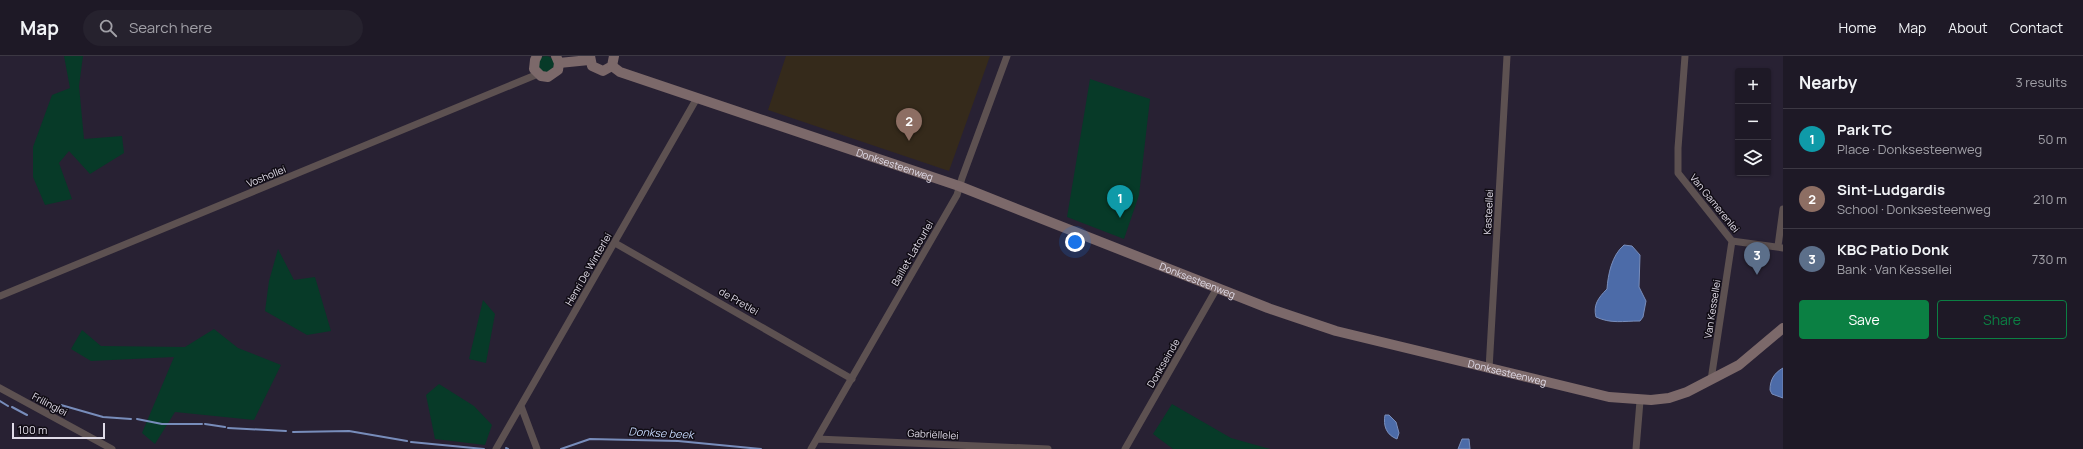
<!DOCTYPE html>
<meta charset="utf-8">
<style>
body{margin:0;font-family:Manrope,sans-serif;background:#26222e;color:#f1f3f6}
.controls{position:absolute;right:12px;top:12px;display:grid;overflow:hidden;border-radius:4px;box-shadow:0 1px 3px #0004}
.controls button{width:36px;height:36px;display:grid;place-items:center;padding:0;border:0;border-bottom:1px solid #3c3843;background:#1e1926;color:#f1f3f6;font:20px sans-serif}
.scale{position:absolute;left:12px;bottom:10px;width:93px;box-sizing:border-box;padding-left:4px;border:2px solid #e0dbe8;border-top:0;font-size:11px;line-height:14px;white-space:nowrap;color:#e0dbe8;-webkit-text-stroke:3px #100c14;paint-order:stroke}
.you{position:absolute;left:1075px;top:186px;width:14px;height:14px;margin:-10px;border:3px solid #fff;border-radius:50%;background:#1a73e8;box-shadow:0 0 0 6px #1a73e833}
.badge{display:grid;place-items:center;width:26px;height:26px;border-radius:50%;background:#0b8043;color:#fff;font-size:13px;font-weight:700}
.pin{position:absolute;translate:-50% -33px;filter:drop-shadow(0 1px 2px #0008)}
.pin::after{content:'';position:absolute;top:21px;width:14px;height:12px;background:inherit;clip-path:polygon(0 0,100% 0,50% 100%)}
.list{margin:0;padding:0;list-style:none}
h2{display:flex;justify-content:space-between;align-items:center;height:52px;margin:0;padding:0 16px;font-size:17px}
h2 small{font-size:13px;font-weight:400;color:#a1a0a7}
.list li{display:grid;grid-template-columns:26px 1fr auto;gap:12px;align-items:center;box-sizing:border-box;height:60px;padding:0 16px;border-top:1px solid #3c3843}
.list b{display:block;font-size:15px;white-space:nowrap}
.list p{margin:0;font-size:13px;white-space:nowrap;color:#a1a0a7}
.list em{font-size:13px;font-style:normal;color:#a1a0a7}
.actions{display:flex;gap:8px;padding:12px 16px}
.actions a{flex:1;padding:9px 0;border:1px solid #0b8043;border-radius:4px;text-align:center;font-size:14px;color:#0b8043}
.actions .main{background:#0b8043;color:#fff}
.icon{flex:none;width:22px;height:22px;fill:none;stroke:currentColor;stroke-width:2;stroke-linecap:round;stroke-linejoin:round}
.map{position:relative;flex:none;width:1783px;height:393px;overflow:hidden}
header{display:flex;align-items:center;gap:24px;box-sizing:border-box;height:56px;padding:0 20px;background:#1e1926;border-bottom:1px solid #3c3843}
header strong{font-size:19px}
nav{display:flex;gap:22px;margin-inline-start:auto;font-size:14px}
.search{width:280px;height:36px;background:#26222e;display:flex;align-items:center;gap:10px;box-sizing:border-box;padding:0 14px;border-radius:22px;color:#a1a0a7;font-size:15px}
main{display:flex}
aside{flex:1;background:#1e1926}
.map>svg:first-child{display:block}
.education{fill:#352a1b}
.green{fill:#073a28}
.water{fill:#4c6ba8;stroke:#788dbb}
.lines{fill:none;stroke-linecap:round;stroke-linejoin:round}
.stream{stroke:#788dbb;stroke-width:2}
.street{stroke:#5d5151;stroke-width:7}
.secondary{stroke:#7c696a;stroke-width:10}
.labels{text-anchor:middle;stroke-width:3;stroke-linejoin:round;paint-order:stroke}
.street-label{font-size:10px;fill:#e0dbe8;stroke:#100c14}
.water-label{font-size:11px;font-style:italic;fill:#c4d6fa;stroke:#100c14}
</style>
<header>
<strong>Map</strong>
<div class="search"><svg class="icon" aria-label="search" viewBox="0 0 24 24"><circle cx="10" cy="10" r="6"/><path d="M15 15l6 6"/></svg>Search here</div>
<nav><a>Home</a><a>Map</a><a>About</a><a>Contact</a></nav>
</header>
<main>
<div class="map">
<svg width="1783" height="393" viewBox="0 0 1783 393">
<rect width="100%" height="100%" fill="#282133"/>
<path class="education" d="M786,0H990L949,115L768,54Z"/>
<path class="green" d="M538 8a8 8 0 1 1 16 0a8 8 0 1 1-16 0Z
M64,0H83L79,30L84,83L122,80L124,97L90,118L69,95L59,107L72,143L45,149L33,121V91L52,39L70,32Z
M1090,23L1150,43L1139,139L1124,183L1067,161Z
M278,193L294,224L315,221L331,275L307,279L265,255L269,225Z
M483,244L495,258L486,307L469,303Z
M214,273L238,292L281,309L254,364L175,356L155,388L142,377L174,301L91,305L71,293L82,274L101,290L185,291Z
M439,328L474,350L492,369L485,389L435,383L426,339Z
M1172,348L1231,382L1270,393H1173L1153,378Z"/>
<path class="water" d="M1624,189L1632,190L1640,199L1639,231L1646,245L1643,261L1640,265C1623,265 1611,268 1596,261C1593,249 1598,242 1607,233C1608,218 1612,199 1624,189Z
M1783,312V342L1772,338L1770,334C1770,324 1774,317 1783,312Z
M1385,359H1389L1396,366L1399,377L1397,383C1386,379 1383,369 1385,359Z
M1462,383H1469L1470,393H1458Z"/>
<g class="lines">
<path class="stream" d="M0,345L8,350
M61,349L103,361L131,363
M12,351L27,359
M137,363L162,368H202
M205,368L225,371
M228,372L286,375
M293,376L349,375L407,385
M411,386L484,393
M506,392L508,393
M561,393L590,383L678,385L761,393"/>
<path class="street" d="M1685,0L1678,92V117L1732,185L1783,192
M615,187L852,323
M1778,190L1783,153
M0,240L538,18
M1489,313L1507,0
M1711,324L1732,185
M0,332L112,393
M521,350L537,393
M817,383L1048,393
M496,393L697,42
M811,393L957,139L962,122L1007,0
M1125,393L1217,232
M1636,393L1640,345"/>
<g class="secondary">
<path d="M537,0L535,4L534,13L541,20L548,21L558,14L559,7L556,0"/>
<path d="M590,0L592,10L603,15L612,10L614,0"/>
<path d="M559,7L589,4"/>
<path id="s1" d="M612,10L620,16L959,130L1268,252L1336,275L1609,341L1651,344L1669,342L1687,336L1739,309L1783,272"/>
</g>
</g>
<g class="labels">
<g class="street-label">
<text dy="4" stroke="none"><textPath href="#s1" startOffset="300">Donksesteenweg</textPath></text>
<text transform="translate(266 120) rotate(-22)" y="4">Voshollei</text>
<text transform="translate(1715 147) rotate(51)" y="4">Van Gamerenlei</text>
<text transform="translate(1488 156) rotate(-87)" y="4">Kasteellei</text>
<text transform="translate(912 197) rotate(-60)" y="4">Baillet-Latourlei</text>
<text transform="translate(588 213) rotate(-60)" y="4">Henri De Winterlei</text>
<text dy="4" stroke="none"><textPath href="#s1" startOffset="624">Donksesteenweg</textPath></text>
<text transform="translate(739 245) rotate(30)" y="4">de Pretlei</text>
<text transform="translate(1712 253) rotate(-81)" y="4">Van Kessellei</text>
<text transform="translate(1163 307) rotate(-60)" y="4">Donkseinde</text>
<text dy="4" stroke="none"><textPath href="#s1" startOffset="948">Donksesteenweg</textPath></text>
<text transform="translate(50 348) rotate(28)" y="4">Frilinglei</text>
<text transform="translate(933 378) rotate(3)" y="4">Gabriëllelei</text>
</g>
<g class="water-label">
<text transform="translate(661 377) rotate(3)" y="4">Donkse beek</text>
</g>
</g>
</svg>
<div class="controls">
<button>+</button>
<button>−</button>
<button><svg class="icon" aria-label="layers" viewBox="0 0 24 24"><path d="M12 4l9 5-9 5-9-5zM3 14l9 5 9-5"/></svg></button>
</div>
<div class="scale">100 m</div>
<div class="you"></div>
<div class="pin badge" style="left:1120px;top:162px;background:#0f9aa8">1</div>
<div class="pin badge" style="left:909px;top:85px;background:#8d6e63">2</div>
<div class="pin badge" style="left:1757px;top:219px;background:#5c6f8a">3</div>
</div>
<aside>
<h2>Nearby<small>3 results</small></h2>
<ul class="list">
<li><span class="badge" style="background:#0f9aa8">1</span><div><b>Park TC</b><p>Place · Donksesteenweg</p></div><em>50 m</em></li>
<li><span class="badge" style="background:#8d6e63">2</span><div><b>Sint-Ludgardis</b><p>School · Donksesteenweg</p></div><em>210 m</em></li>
<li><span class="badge" style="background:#5c6f8a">3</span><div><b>KBC Patio Donk</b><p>Bank · Van Kessellei</p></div><em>730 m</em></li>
</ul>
<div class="actions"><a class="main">Save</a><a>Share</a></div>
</aside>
</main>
